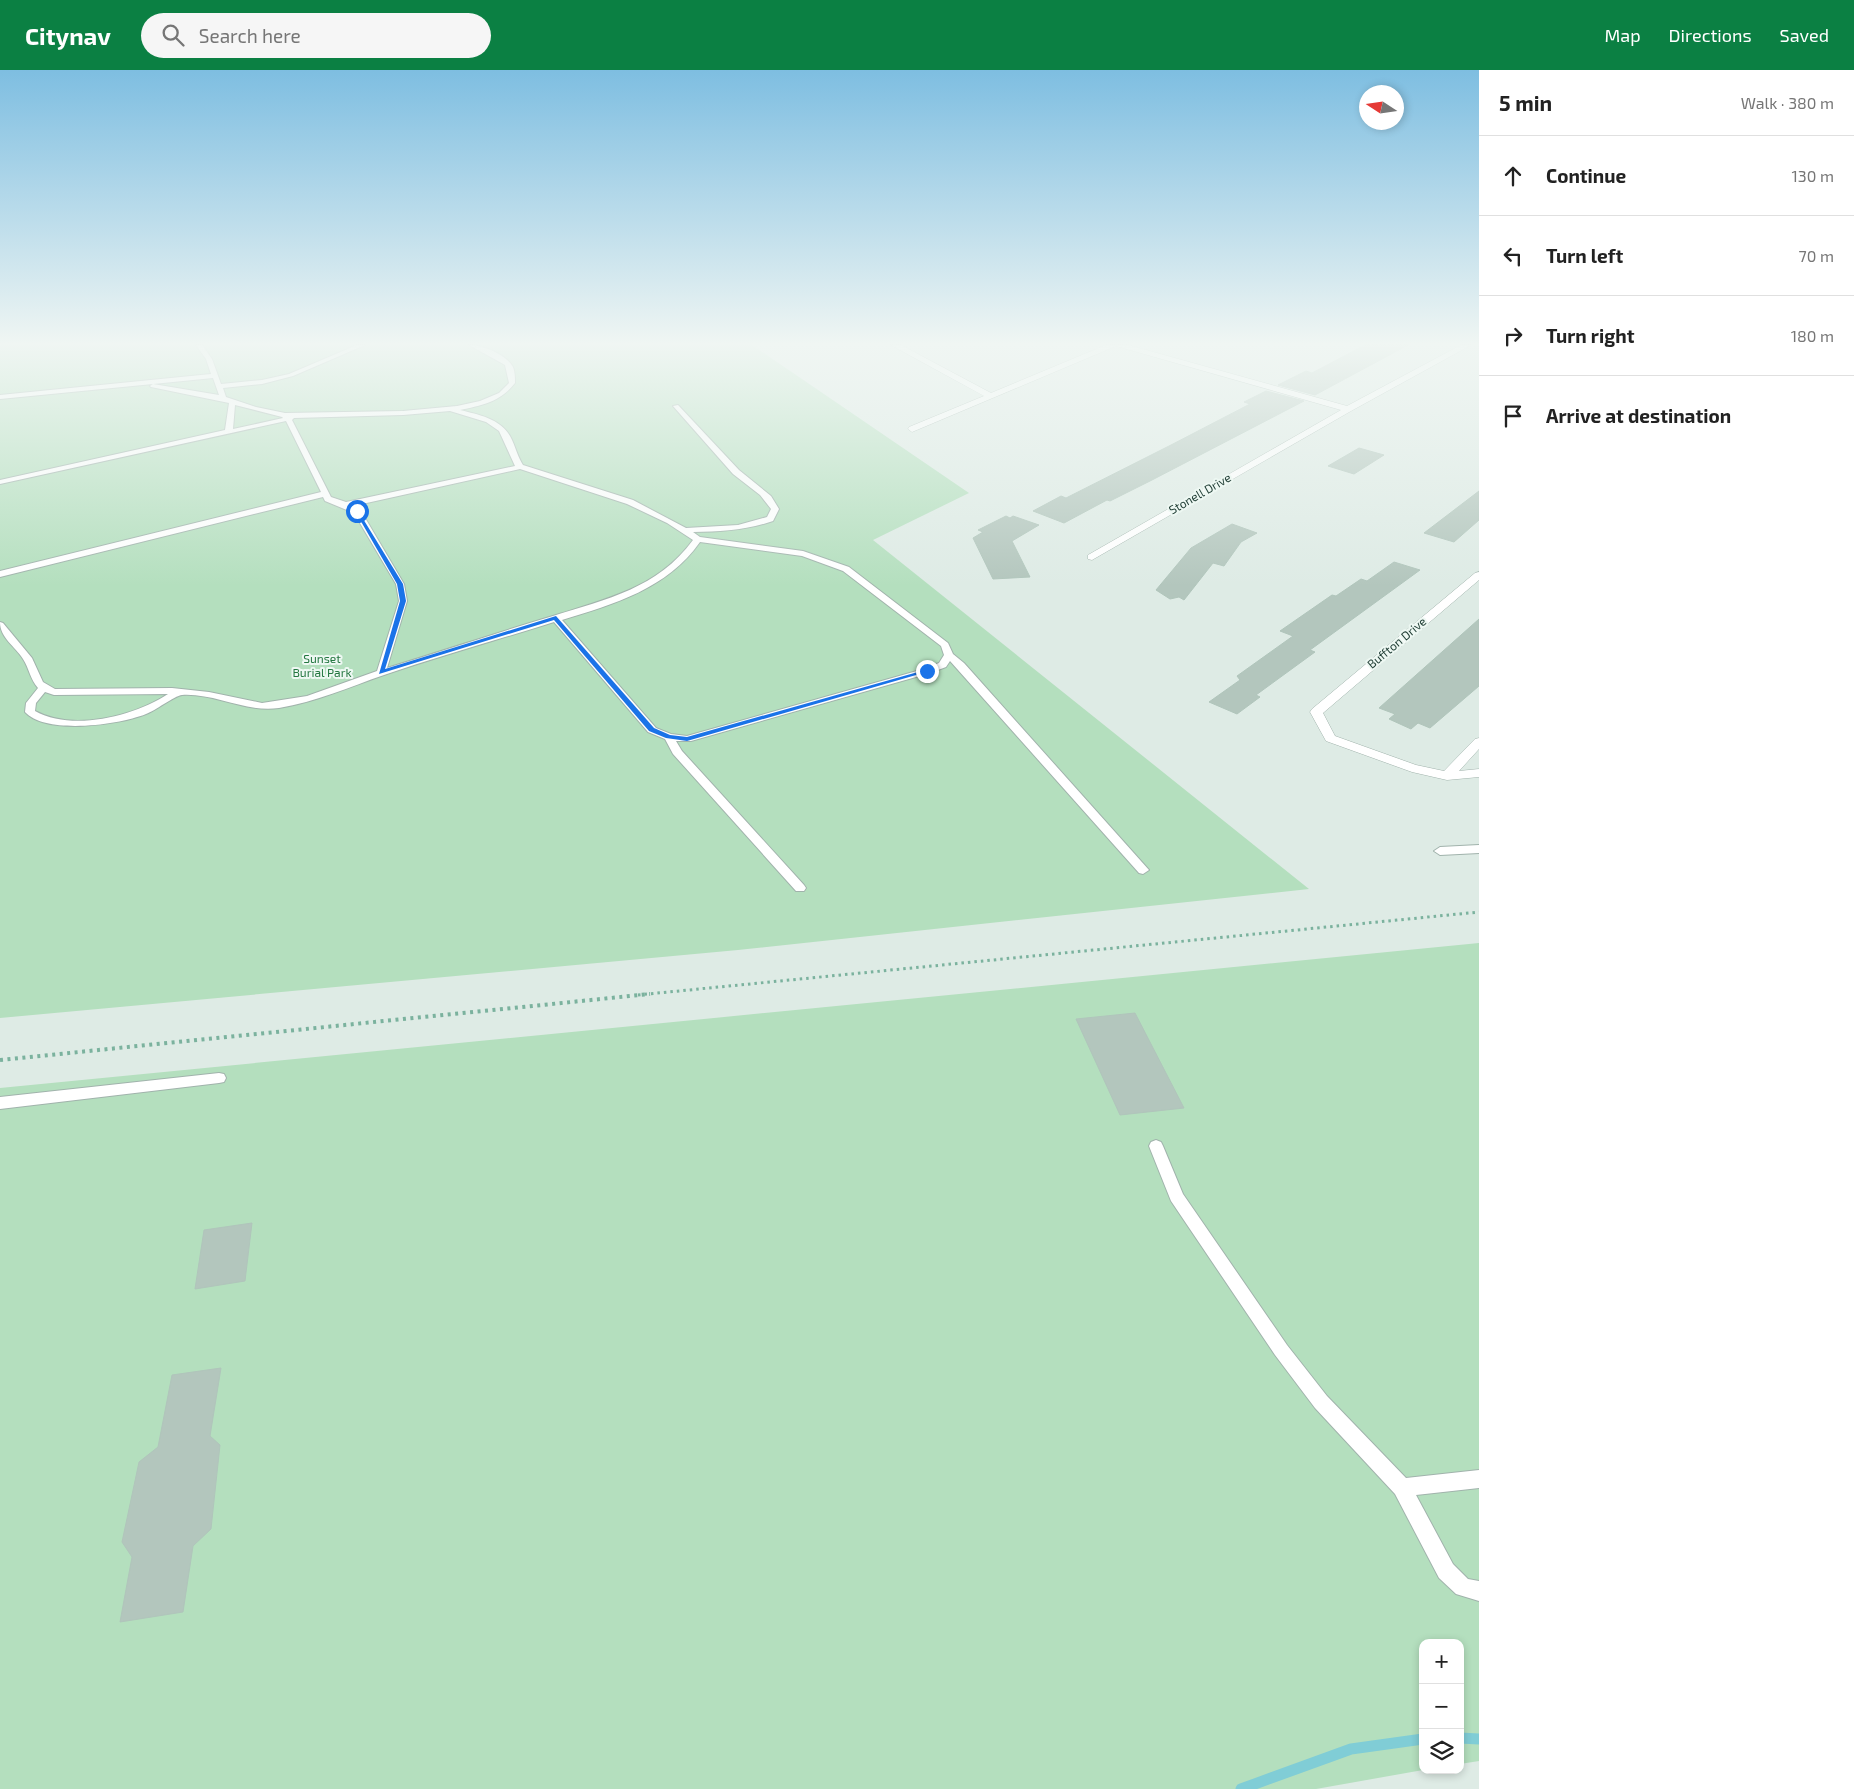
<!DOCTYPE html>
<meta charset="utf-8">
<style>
body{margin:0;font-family:"Exo 2",sans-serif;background:#f6f6f6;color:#222}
.controls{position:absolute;right:15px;bottom:15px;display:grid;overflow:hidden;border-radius:10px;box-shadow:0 2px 8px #0003}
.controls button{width:45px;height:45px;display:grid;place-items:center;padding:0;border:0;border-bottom:1px solid #e0e0e0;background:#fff;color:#222;font:25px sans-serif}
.compass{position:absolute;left:1359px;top:15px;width:45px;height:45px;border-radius:50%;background:#fff;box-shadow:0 2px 8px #0003;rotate:282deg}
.stop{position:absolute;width:15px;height:15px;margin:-11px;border:4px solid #1a73e8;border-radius:50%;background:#fff}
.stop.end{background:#1a73e8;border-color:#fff;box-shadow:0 1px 5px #0008}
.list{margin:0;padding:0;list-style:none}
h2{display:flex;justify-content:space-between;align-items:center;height:65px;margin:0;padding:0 20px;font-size:21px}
h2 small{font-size:16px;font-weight:400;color:#767676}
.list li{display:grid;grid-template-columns:32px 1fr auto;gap:15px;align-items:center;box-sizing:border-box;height:80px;padding:0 20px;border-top:1px solid #e0e0e0}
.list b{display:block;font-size:19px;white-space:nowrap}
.list em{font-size:16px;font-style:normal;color:#767676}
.icon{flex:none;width:28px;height:28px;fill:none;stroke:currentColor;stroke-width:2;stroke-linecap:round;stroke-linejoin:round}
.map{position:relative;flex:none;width:1479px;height:1719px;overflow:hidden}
header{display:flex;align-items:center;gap:30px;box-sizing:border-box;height:70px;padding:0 25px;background:#0b8043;color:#fff}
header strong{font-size:24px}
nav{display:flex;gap:28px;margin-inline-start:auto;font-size:18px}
.search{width:350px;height:45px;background:#f6f6f6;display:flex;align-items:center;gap:12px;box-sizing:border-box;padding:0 18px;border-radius:28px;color:#767676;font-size:19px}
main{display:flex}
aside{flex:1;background:#fff}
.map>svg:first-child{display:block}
.green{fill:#b4dfbe}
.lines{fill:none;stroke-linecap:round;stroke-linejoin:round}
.stream{stroke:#80cdd6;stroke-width:11}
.building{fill:#b3c6bd;stroke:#b0c5bb}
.service-casing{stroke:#a1b3ac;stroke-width:2}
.minor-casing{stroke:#a1b3ac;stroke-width:1}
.path-far1{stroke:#7bb29e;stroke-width:3;stroke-dasharray:2.5 4;stroke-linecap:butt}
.path{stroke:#7bb29e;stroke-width:4;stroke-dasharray:3 4.5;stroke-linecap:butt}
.service{fill:#fff;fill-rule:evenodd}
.minor{fill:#fff;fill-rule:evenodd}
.route{fill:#1a73e8}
.labels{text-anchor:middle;stroke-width:4;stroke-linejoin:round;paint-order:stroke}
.far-street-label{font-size:12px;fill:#1e3c33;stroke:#eef8f3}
.far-park-label{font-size:12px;fill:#247740;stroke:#eef8f3}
</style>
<header>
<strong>Citynav</strong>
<div class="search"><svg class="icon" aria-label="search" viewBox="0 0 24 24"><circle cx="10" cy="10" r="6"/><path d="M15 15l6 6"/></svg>Search here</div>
<nav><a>Map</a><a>Directions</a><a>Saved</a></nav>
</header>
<main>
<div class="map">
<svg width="1479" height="1719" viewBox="0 0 1479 1719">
<rect width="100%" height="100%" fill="#deebe5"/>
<path class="green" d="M0,275H752L969,423L873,470L1309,819L738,880L0,948Z
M1479,873V1691L1460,1694V1573H1423V1700L1316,1719H0V1018Z"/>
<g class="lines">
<path class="stream" d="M1460,1668L1479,1669
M1241,1719L1351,1679L1423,1669"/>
</g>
<path class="building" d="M1365,275H1408L1315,325L1278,315L1306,301L1312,303Z
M1266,321L1304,331L1152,410L1110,431L1107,430L1064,453L1033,441L1061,426L1066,428L1171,375L1250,334L1244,332Z
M1359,378L1384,385L1354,404L1328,396Z
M1479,421V450L1454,472L1424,463Z
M1006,446L1010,448L1013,446L1039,455L1012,471L1030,507L993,509L973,468L983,462L978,460Z
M1232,454L1257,463L1241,472L1224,496L1213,493L1184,530L1179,527L1170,529L1156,520L1191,478Z
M1394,492L1420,500L1310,580L1315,582L1256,625L1260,627L1237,644L1209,632L1240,610L1237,606L1293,566L1280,561L1332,525L1336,526L1361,509L1367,511Z
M1479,549V616L1430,658L1418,653L1411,659L1389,649L1395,644L1379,638Z
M1135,943L1184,1038L1120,1045L1076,949Z
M252,1153L245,1211L195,1219L204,1160Z
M221,1298L210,1366L220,1375L211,1459L193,1476L183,1542L120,1552L132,1487L122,1472L139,1392L158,1377L172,1305Z"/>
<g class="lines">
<defs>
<path id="service" d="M196,275H202L212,289L221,314L262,310L289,304L357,275H365L293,306L262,314L223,318L226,327L256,337L285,343L403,341L457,336L480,331L499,323L509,313L505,295L469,275C482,275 506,284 513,297C515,302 515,308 515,313C500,332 483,335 460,340C480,345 503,349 512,370C516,379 518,387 523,395L633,430L686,458L738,455L767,447L771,439L760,425L733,404L673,336L678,335L739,400L771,426L779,439L773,451C747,460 721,462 693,462L700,467L803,481L849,497L948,573L953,584L964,593L1149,800L1143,804L1139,803L950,591L946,597L930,603L691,671H676L682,681L804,815L806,818L804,821H796L673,684L665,669L648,662L554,552C497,570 440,586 384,605C349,617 316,632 279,638C246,643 215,623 182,625C174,626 155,641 146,644C119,655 46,665 25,642L26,633L38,618C30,609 29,598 23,589C15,576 0,568 0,552L3,553L32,588L43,612L55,619L172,618L209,622L262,633L307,626L377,601L399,531L396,514L354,443L325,431L323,427L0,507V501L321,422L286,351L0,414V410L225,360L229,333L151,317L150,316L153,314L0,329V325L211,304L206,289ZM213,308L219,325L153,314ZM235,335L282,347L283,348L233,359ZM450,341L486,352L499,361L515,396L346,432L331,427L292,350L294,348L403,345ZM520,399L627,434L667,453L693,470C658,518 607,529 553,546C499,562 443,581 387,598L407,531L404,514L361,441L353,436ZM700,472L802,486L843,501L941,576L944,585L939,593L924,599L687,666L671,664L656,658L562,550C614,534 667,519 700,472ZM45,622L54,625L168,624C134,646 73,662 35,641L36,633Z
M1479,775V783L1440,785L1434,781L1440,777Z
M219,1003L224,1004L226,1008L224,1012L219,1013L0,1039V1027Z
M1156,1070L1161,1072L1163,1076L1183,1124L1287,1275L1327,1326L1406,1408L1479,1400V1418L1416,1425L1453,1494L1468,1509L1479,1511V1531L1456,1524L1439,1508L1395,1424L1315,1338L1275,1285L1171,1131L1149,1076L1151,1072Z"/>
<path id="minor" d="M891,275H901L991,323L1106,275H1128L1347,336L1461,275H1471L1351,341L1092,490L1088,489V485L1341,340L1116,276L912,362L908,359L909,357L984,326Z
M1479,502V510L1323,643L1335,666L1416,695L1444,701L1475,669L1479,668V679L1459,701L1479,699V707L1447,710L1412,702L1326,671L1310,642L1312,639L1475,503Z"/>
</defs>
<use href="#service" class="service-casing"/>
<use href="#minor" class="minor-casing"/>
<path class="path-far1" d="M638,925L1479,842"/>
<path class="path" d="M0,990L650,924"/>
<use href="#service" class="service"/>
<use href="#minor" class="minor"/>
</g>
<linearGradient id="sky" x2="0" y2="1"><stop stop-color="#7ebee1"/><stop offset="0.53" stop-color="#f0f6f3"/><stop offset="1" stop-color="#f0f6f3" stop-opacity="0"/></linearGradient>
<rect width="1479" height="516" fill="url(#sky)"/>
<path class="route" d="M357,439L403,514L406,531L385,599L556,546L654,658L670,665L687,667L925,600L930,601L687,671L666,668L649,661L554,550L379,604L400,531L397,514L355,441Z"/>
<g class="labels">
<g class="far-street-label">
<text transform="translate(1200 424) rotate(-30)" y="4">Stonell Drive</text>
<text transform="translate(1397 573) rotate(-40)" y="4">Buffton Drive</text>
</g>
<g class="far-park-label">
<text x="322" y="593">Sunset<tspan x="322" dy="14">Burial Park</tspan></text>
</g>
</g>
</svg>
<div class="controls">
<button>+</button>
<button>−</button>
<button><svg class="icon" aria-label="layers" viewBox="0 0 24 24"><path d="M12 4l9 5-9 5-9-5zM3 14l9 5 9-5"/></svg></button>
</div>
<svg class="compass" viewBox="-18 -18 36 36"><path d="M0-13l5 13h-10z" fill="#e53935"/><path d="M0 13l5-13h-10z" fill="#767676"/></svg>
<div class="stop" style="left:357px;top:441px"></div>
<div class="stop end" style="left:927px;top:601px"></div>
</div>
<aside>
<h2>5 min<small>Walk · 380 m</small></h2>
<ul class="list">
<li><svg class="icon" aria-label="ahead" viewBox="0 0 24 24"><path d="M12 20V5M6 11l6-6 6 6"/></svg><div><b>Continue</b></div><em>130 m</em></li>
<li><svg class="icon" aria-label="left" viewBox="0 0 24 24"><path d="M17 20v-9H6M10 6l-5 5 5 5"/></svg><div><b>Turn left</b></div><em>70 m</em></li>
<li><svg class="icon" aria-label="right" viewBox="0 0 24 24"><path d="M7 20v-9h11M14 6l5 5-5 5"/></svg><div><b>Turn right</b></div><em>180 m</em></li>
<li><svg class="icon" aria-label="arrive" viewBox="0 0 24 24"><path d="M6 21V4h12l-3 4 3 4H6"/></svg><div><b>Arrive at destination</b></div></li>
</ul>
</aside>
</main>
